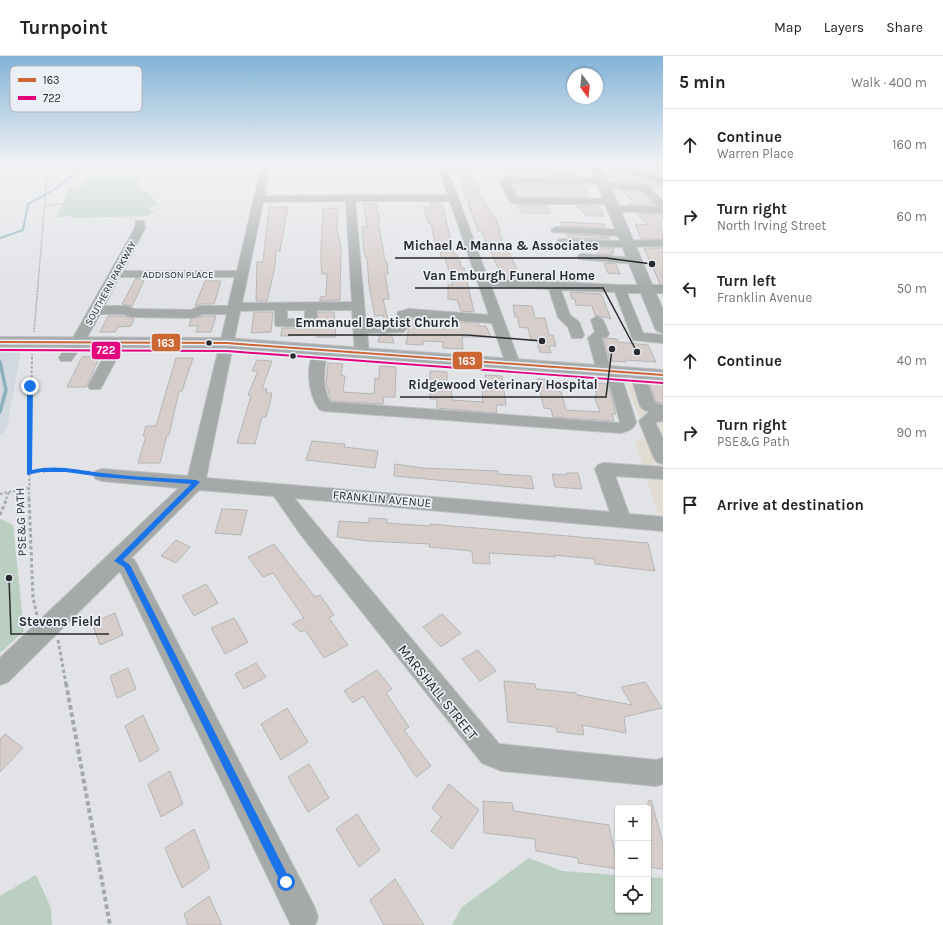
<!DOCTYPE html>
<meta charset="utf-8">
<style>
body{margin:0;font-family:Karla,sans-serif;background:#f6f6f6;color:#222}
.controls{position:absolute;right:12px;bottom:12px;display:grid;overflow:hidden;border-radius:4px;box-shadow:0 1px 3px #0004}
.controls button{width:36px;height:36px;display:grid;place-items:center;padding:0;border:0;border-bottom:1px solid #e0e0e0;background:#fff;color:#222;font:20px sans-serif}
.compass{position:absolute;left:567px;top:12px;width:36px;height:36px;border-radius:50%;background:#fff;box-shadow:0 1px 3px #0004;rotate:165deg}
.stop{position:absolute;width:12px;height:12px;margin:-9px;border:3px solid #1a73e8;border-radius:50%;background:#fff}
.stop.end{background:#1a73e8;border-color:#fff;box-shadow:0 1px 4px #0008}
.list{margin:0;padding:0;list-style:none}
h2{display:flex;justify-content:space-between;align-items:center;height:52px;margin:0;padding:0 16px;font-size:17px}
h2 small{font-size:13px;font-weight:400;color:#767676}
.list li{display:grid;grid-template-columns:26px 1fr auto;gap:12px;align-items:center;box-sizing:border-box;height:72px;padding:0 16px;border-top:1px solid #e0e0e0}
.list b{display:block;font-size:15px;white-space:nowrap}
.list p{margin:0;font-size:13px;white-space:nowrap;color:#767676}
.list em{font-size:13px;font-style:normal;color:#767676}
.icon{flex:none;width:22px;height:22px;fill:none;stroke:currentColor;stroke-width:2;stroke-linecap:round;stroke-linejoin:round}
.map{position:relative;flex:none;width:663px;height:869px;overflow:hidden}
header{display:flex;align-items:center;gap:24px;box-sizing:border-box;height:56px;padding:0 20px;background:#fff;border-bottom:1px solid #e0e0e0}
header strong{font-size:19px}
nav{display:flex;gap:22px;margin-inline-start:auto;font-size:14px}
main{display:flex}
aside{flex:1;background:#fff}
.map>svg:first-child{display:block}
.commercial{fill:#e1dcd2}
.built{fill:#d2d8e0}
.green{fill:#bacfc2}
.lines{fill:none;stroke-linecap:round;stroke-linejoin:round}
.stream-far1{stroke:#89b2bd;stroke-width:2}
.stream{stroke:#89b2bd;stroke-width:3.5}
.building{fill:#d7cecc;stroke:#b6b5b6}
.minor-casing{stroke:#bdbec0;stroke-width:2}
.major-casing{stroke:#bdbec0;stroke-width:2}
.path-far3{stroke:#a6a9aa;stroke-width:1.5;stroke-dasharray:1.5 1;stroke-linecap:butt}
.path-far2{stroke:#a6a9aa;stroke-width:2;stroke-dasharray:2.5 2;stroke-linecap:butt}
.path-far1{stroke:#a6a9aa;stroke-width:3;stroke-dasharray:3.5 2.5;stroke-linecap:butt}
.path{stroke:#a6a9aa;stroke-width:4;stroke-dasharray:4.5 3;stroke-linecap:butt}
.minor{fill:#a5aaa9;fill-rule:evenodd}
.major{fill:#a7acac;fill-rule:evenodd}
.bus-1-casing{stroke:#ebeff6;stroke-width:3}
.bus-2-casing{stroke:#ebeff6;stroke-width:3}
.bus-1{fill:#c63;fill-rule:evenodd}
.bus-2{fill:#e5007d;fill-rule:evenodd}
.route{fill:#1a73e8}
.bus-dot{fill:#292a2d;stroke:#ebeff6;stroke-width:1.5}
.labels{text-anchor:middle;stroke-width:3.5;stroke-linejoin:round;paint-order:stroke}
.far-street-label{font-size:10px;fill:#292a2d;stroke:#ebeff6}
.street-label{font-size:12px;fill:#292a2d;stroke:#ebeff6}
.near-street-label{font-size:14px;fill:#292a2d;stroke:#ebeff6}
.key{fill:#ebeff6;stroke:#b1b4ba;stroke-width:1}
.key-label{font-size:11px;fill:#292a2d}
.leader{fill:none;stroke:#292a2d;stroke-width:1.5}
.callout-dot{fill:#292a2d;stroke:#ebeff6;stroke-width:1.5}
.callout-label{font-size:13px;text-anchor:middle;font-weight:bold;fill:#292a2d;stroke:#ebeff6;stroke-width:3.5;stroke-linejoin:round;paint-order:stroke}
.line-badge{stroke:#ebeff6;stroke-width:1.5}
.badge-label{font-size:11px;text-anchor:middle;font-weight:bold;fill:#fff}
</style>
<header>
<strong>Turnpoint</strong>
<nav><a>Map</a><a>Layers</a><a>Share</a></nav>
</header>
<main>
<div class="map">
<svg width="663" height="869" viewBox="0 0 663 869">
<rect width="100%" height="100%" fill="#e1e3e6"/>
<path class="commercial" d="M625,324L663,326V460L658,459L635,383H648Z"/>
<path class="built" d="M0,294H21L7,372L0,379Z"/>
<path class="green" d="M102,118L125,124L140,123L141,125L138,127L139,134L150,138L157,148L148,153L150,155H156L146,160L74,162L68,160L56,162L69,133L80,131L84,123L92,122L91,119Z
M1,463L13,469L24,575L0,597V464Z
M529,802L562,815L618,819V854H648V821L663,822V869H452L462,851Z
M36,819L51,852L52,869H0V840Z"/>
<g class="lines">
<path class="stream-far1" d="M0,182L23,174L28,148C47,137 68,130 78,109"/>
<path class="stream" d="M0,306L6,334L0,356"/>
</g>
<path class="building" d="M455,109H463L481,135H477L498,166H496L501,176H498L502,182H500L512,202L520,222H503L481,175H478Z
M498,109H551L558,117H574L576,120H507L504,121Z
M648,109L663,114V120L632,110Z
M619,114L663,129V131H651L644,126L615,125L611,116Z
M512,129H584L588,135H584L590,141H518Z
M622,134L641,135L655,149H628L627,148H635Z
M431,146H441L443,151L454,198H457L458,205H460L461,212H464L474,256L461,255L457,244L448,243V229H453L445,202H441L440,194H436L431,167H428L424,151H432Z
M363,147L376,148L380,165H378L385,205H387L388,218H385L389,243H383L389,268H382L384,259L375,260L369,230L367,201H365L362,179H363L362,171L367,170Z
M518,150H546L551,157H522Z
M577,150H597L604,158H602L603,160H586Z
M269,151H288L280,195H276L275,210L267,245H256L257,206H263Z
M338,152L337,172L341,192L340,244L320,245V241L326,240L327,218H322L321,211V192L323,153Z
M637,158H663V165H660L663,183H641L635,168L649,169Z
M561,166L604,168L606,172L562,170Z
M567,178L609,181L610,183L569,182Z
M596,192H613L614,197L611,196L612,199L598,198Z
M644,192H663V228H660Z
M604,207L616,208L620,218L608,217Z
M559,216L575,217L578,226L565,225Z
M136,222L144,225L132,250L122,248Z
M205,225H221L214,248H200L195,250Z
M570,236L601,238L611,263L595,259L592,250L576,249L575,243H572Z
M513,249L532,250L535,262H545L549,279H553L556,290H549L551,297L540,296L537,284H531L528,272L519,271L518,261H515Z
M254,256H273L271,276L251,277Z
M318,256H334L336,281H316V279L281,280L282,272H312L318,267Z
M108,260H124L134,263L131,270L118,271L115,276H100Z
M203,260H216L211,276H196L198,270H189L191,263Z
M410,263L478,267L479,270H486L491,281H462L463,293L443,292V286L423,285V289L406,288Z
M380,278H391L394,287L378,286Z
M607,282L617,283L618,286L648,289L656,306L625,304L626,306L610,305L604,283Z
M100,300L86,331H67L82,301Z
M176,302H193L182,335H179L169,379H167L160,407H138L146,380H143L146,370H156Z
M257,304L272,305L262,333H267L266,337H272L270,347L266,361H262L255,388L237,387L251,340L248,339L258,315H252Z
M328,307L343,308L341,319L345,320L343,336L374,338L375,322L379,323L380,310L396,311L395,341H384L383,348L331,345L326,327Z
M430,315L447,316V328H451L452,344L483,346L482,330L487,331L485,319L502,320L506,349H496L497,357L437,352V343H430Z
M537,323L555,324L558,335L561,336L566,354L600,356L594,340H597L593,327L608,328L616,358H612L614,365L553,361L551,353L544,352Z
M649,326L663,327V347L656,346Z
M312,385L345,388L344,391L378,395L375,412L306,404Z
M395,408L423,412L498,415V418L531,420L534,433L394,420Z
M566,417H578L582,433L555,431L552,418L567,419Z
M222,453L247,454L241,479L215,477Z
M369,462L387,463V467L430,470V468L648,487L655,515L595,508L594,503L554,499L555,501L489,497L490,508L473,507L472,495L429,491L430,488L368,485L337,481L339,465L369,467Z
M176,484L190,491L176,507L161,500Z
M274,488L315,541L320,539L334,559L329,562L348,589L324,602L305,574L301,576L292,568L304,562L273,517L263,521L248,501Z
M206,528L218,547L194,560L182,540Z
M115,557L123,579L100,589L92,567Z
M442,558L461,577L441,591L423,571Z
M234,562L248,586L225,598L211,572Z
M478,594L496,615L480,625L462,603Z
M256,607L266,621L244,633L235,618Z
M128,612L136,633L117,642L110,620Z
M377,614L392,633L386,637L409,671L404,674L431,710L416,721L363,640L353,647L344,635Z
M504,625L535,628L536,633L576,637L577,639L632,649L621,631L645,626L662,652L624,661L626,677L582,669L584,679L557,676L556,671L508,666Z
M287,652L308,686L281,704L261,668Z
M143,659L159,694L140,706L125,670Z
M5,678L23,692L0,716V683Z
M309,708L329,742L308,756L288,721Z
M170,715L183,748L161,761L148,728Z
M449,728L479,754L452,793L431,775L441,761L432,752Z
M651,744L663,787V813L648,811V745Z
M483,745L512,747L514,755L609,769L618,813L578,807V802L536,795L535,783L484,777Z
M357,758L380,794L359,811L336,773Z
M194,773L210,812L182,832L165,792Z
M395,823L424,869H384L370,844Z
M209,840L222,869H188L184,858Z"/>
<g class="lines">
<defs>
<path id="minor" d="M262,109H270L264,140L448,139L438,109H446L488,223L620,229H663V237H627L643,277L663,279V287L633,284L615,236L561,234L570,259L579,266L584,279L582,282H572L568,271L558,261L549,233L491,230L520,308L518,311H508L506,308L492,267L409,261L408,271L403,276L367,277L369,297L367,300H357L355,297L352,254H317V267L311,271L276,270L275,267V254L240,255L206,422L610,456L595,413L598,409L604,407L663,411V423L615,420L629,458L663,461V475L294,442L499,688L656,704L663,702V728L656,730L502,715L482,707L301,479L274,440L199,434L131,502L134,503L314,850L318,861L315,869H291L120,515L8,626L0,629V602L179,432L102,425L96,423L93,419L96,415L102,413L188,420L227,258H203L193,262L130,261L124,258H100C91,275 82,290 71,305H61L59,302L70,283L73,282L135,172L136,165H144L145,172L123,215H237ZM346,145L352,246L242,247L263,146ZM355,145H450L489,259L409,253L398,256L395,269H366ZM119,221H235L228,250H200L191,254L134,253L128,250H104ZM287,254H305V263H287Z
M610,109H624L663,122V128Z
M507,121L601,122L604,123V126L644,128L647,129L663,145V157L610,155V151L613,150L659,151L642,134L603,132L600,131V128L509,127L517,142L610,143L615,146L613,148H516L510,146L500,126Z
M556,171L623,174L628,177L623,180L552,176L551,174Z
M562,183L611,185L663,184V190L611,191L558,188L557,186L558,184Z
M583,198L635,202L641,205L635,208L579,203L578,201L579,199Z
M597,260L603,264L609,278L607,281L602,282L610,312L618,313L620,316L636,366C634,373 628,375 621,377L324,355L319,353C308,337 305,309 316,292H326L328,295C324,312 321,329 330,346L619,367L620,366L607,319L599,318L597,315L588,282L595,276L591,264Z
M118,283L123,284L125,287L102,330L100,333H90L88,330L111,287L113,284Z
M637,313L642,314L644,317L655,347L663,349V365L655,366L663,383V408L657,406L654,402L639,365L649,356L643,353L640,350L630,317L632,314Z"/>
<path id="major" d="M591,109H601L663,254V277L657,275L655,272L596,125Z
M0,281L227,282L663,314V324L227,292L0,291Z"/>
</defs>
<use href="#minor" class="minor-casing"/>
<use href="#major" class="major-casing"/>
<path class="path-far3" d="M45,150L63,148
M34,276L48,109
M32,302V297"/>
<path class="path-far2" d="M29,417L59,414L90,416
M0,438L29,432
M6,443L9,436
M29,443L32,301"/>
<path class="path-far1" d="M29,442L33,542L37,559
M0,459L7,442
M58,584L66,628"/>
<path class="path" d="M66,627L110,869"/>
<use href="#minor" class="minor"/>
<use href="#major" class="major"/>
<defs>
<path id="bus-1" d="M0,285L227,286L663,318V320L227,288L0,287Z"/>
<path id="bus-2" d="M0,293L227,294L662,326H663V328L227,296L0,295Z"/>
</defs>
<use href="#bus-1" class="bus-1-casing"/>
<use href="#bus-2" class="bus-2-casing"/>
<use href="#bus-1" class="bus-1"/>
<use href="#bus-2" class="bus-2"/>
</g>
<linearGradient id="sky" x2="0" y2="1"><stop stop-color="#82b3d7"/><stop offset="0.47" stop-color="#f2f2f4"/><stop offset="1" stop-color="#f2f2f4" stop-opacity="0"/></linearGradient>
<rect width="663" height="231" fill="url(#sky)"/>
<path class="route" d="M30,328L33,330L32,414C55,408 78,414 102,417C133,421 165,422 196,424L200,426L123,504L130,509L289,822L291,826L289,829L286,831L282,829L124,511L114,505L191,428L102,421L66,416H40L27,419V330Z"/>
<g class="bus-dot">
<circle cx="209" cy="287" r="3.5"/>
<circle cx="293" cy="300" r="3.5"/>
</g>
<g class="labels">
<g class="far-street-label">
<text x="178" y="222">ADDISON PLACE</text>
<text transform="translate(110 227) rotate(-61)" y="4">SOUTHERN PARKWAY</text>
</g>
<g class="street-label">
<text transform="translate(382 443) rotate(5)" y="4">FRANKLIN AVENUE</text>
<text transform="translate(21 466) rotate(-92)" y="4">PSE&amp;G PATH</text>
</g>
<g class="near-street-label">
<text transform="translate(438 636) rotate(51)" y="5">MARSHALL STREET</text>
</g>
</g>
<rect x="10" y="10" width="132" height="46" rx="6" class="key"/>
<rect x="18" y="22" width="18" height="4" fill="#c63"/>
<rect x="18" y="40" width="18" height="4" fill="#e5007d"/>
<g class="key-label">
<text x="43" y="28">163</text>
<text x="43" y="46">722</text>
</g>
<path class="leader" d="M652 208L606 202H395M637 296L603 232H415M542 285L467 279H288M612 293L606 341H400M9 522L11 578H109"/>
<g class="callout-dot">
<circle cx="652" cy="208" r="4"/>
<circle cx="637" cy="296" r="4"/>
<circle cx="542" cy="285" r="4"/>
<circle cx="612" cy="293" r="4"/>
<circle cx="9" cy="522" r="4"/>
</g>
<g class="callout-label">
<text x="501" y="194">Michael A. Manna &amp; Associates</text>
<text x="509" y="224">Van Emburgh Funeral Home</text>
<text x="377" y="271">Emmanuel Baptist Church</text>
<text x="503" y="333">Ridgewood Veterinary Hospital</text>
<text x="60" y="570">Stevens Field</text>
</g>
<g class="line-badge">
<rect x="151" y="277" width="30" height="19" rx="4" fill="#c63"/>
<rect x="91" y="285" width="30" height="19" rx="4" fill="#e5007d"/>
<rect x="452" y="295" width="31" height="19" rx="4" fill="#c63"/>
</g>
<g class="badge-label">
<text x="166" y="291">163</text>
<text x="106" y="298">722</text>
<text x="467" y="309">163</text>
</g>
</svg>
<div class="controls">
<button>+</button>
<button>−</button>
<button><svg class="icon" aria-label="locate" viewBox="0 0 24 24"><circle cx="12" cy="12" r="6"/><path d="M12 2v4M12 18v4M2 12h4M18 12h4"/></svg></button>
</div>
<svg class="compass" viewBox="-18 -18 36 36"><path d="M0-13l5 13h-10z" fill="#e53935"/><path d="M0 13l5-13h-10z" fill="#767676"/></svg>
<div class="stop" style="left:286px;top:826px"></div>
<div class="stop end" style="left:30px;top:330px"></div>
</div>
<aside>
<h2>5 min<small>Walk · 400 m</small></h2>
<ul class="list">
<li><svg class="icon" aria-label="ahead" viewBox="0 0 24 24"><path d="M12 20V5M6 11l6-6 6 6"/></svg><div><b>Continue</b><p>Warren Place</p></div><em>160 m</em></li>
<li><svg class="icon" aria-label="right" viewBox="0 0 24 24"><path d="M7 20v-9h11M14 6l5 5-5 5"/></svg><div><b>Turn right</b><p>North Irving Street</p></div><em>60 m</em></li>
<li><svg class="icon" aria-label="left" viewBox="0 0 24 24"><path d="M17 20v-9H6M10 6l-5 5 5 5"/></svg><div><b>Turn left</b><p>Franklin Avenue</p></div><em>50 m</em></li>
<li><svg class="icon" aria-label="ahead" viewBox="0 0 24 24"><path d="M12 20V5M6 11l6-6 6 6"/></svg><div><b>Continue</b></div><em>40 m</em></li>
<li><svg class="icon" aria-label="right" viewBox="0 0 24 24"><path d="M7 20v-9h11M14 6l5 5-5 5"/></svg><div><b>Turn right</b><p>PSE&amp;G Path</p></div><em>90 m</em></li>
<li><svg class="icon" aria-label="arrive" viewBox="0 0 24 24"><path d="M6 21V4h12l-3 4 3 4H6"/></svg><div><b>Arrive at destination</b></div></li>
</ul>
</aside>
</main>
